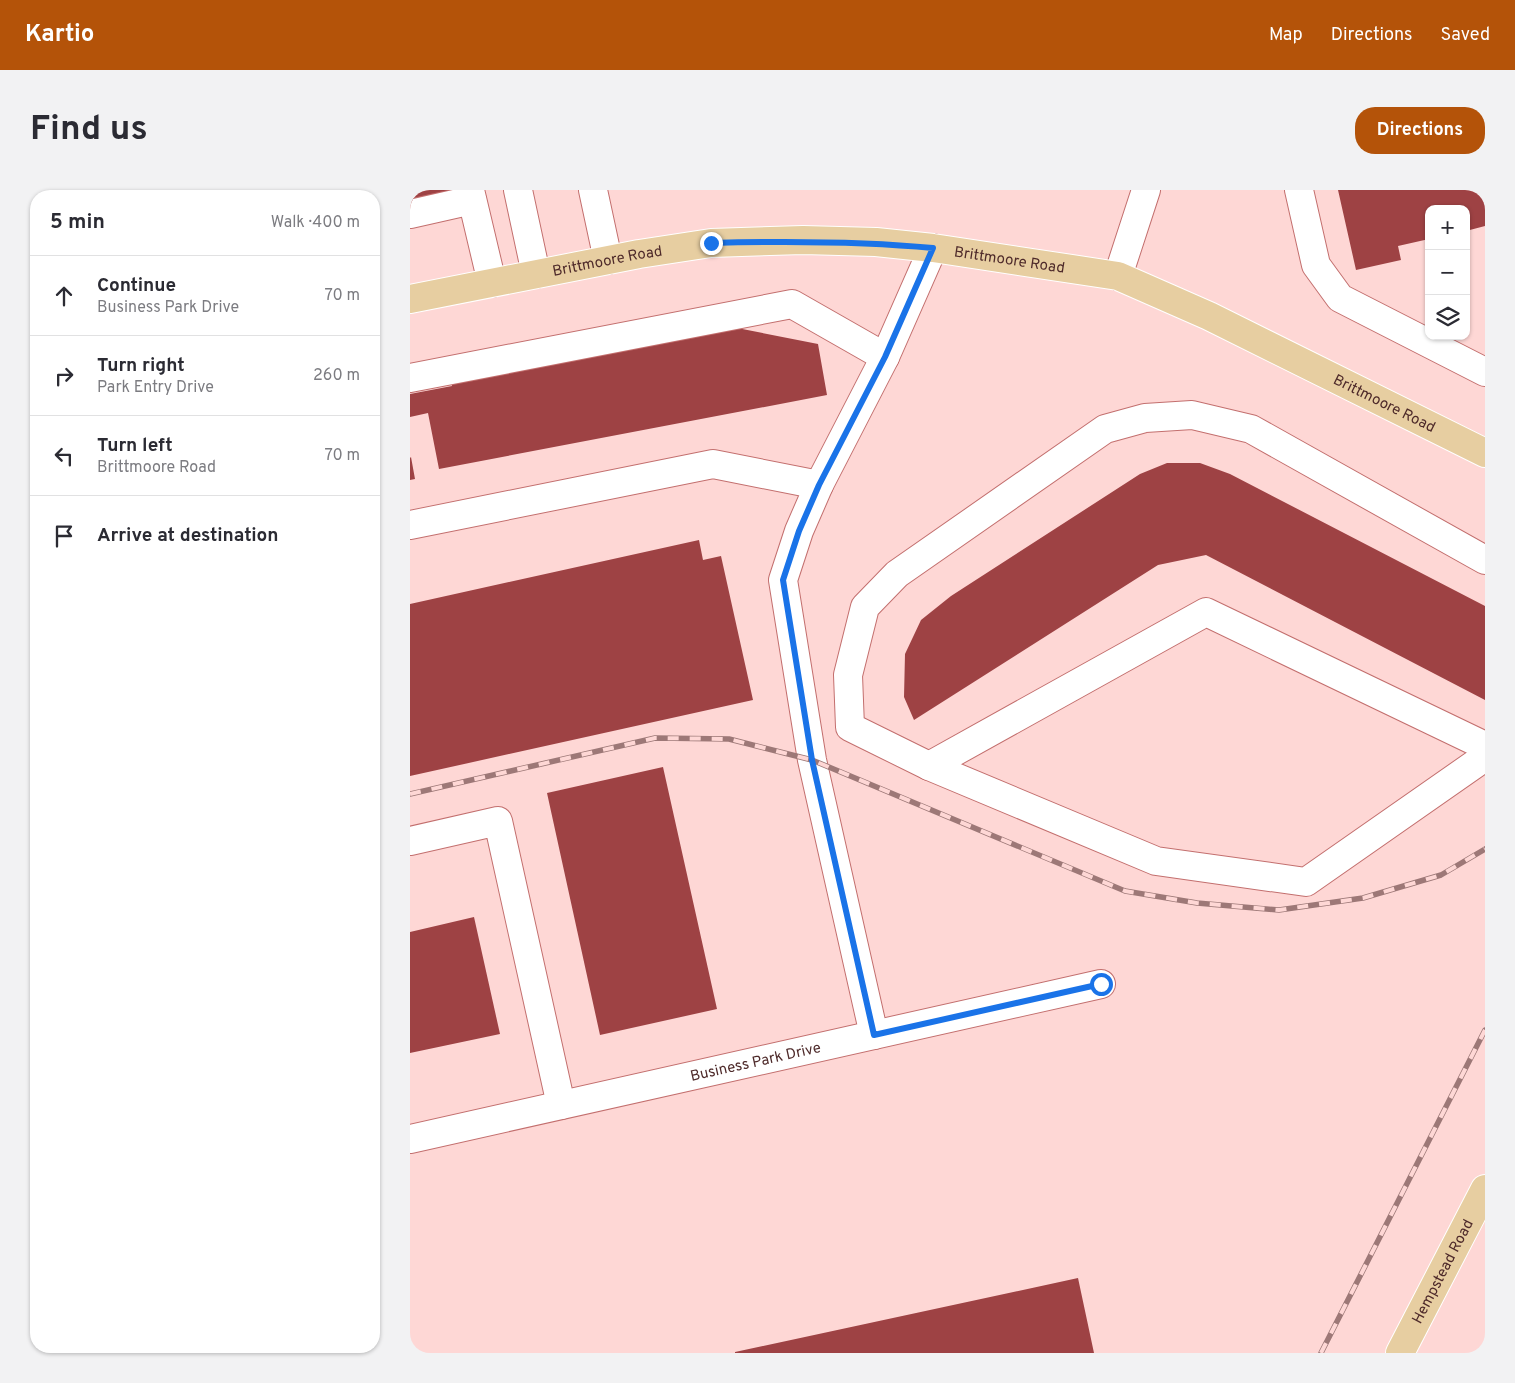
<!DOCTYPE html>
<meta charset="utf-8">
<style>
body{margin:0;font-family:Overpass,sans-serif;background:#f2f2f3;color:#2b2b33}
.controls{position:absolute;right:15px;top:15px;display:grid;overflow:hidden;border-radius:10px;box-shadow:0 1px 4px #0004}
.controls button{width:45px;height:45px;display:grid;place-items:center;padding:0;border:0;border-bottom:1px solid #e1e1e2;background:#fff;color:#2b2b33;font:25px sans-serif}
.stop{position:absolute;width:15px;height:15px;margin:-11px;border:4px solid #1a73e8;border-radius:50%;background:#fff}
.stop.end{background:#1a73e8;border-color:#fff;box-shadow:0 1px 5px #0008}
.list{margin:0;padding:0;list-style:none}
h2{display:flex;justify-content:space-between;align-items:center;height:65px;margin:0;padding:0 20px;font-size:21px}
h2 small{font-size:16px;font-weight:400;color:#7c7c81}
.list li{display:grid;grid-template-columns:32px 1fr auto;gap:15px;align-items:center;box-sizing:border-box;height:80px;padding:0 20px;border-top:1px solid #e1e1e2}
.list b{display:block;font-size:19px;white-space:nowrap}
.list p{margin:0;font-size:16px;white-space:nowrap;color:#7c7c81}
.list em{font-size:16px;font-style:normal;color:#7c7c81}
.icon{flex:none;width:28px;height:28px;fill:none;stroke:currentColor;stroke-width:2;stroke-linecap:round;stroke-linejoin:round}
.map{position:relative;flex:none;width:1075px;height:1163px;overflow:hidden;border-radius:20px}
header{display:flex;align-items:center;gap:30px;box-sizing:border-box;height:70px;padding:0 25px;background:#b45309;color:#fff}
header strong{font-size:24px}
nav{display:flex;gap:28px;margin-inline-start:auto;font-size:18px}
.intro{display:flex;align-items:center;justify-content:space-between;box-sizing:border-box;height:120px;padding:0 30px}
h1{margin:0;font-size:35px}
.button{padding:12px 22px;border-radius:20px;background:#b45309;color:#fff;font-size:18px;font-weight:700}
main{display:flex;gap:30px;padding:0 30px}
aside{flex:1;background:#fff;border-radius:20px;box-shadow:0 1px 4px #0004}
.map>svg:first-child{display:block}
.building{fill:#9e4244}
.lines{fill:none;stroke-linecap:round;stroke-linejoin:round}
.minor-casing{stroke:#c36f6e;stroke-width:30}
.major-casing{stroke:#fff;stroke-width:30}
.minor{stroke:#fff;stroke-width:28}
.major{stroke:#e7cea1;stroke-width:28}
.rail-casing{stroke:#9d7877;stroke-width:5.5}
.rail{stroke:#fed7d5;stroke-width:4;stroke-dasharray:11;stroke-linecap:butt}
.route{stroke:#1a73e8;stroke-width:6}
.labels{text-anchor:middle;stroke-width:5;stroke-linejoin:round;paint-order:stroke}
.street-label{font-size:15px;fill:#4e2a2a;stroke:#fed7d5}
</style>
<header>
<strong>Kartio</strong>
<nav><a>Map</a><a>Directions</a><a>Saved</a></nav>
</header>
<div class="intro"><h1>Find us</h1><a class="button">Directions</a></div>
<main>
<aside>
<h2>5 min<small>Walk · 400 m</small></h2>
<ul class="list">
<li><svg class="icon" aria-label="ahead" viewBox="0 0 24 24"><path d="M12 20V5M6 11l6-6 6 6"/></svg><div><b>Continue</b><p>Business Park Drive</p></div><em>70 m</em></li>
<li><svg class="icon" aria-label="right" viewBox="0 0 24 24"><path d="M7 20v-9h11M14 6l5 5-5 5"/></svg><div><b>Turn right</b><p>Park Entry Drive</p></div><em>260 m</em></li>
<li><svg class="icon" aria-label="left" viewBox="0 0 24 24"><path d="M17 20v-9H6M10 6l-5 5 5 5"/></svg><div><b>Turn left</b><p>Brittmoore Road</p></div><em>70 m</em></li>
<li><svg class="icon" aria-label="arrive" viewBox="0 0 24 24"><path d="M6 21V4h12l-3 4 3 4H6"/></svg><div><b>Arrive at destination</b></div></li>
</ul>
</aside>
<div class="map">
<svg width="1075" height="1163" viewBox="0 0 1075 1163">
<rect width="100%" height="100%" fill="#fed7d5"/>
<path class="building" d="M0,0H49L0,14Z
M928,0H1075V36L1056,41V19H1019V49L988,56L991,70L946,80Z
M317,136L408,154L417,205L29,279L18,223L0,227V204L42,196L40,185Z
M1,267L5,289L0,290V268Z
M757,273H790L820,284L1075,416V510L796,365L748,375L504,530L494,507L495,464L511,430L541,406L730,284Z
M289,350L293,370L311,366L343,510L0,586V414Z
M253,577L307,819L190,845L137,603Z
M64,727L90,844L0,863V742Z
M668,1088L684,1163H325V1162Z"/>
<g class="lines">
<defs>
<g id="minor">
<path d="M60,0L82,93"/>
<path d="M108,0L126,84"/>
<path d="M183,0L198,70"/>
<path d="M889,0L906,75L930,108L1075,182"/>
<path d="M0,24L62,10"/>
<path d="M708,86L736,0"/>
<path d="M0,188L382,114L475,167"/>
<path d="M0,335L303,274L409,295"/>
<path d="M1075,370L841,239L782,225L735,228L695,239L487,384L455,417L438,485L440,537L519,576L746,671L896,692L1075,567"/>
<path d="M519,576L796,422L1075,556"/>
<path d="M0,651L88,631L151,915"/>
<path d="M464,845L402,570L373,390L389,341L409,295L475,167L523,58"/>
<path id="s1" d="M0,949L691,794"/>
</g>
<g id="major">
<path id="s2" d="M0,109L229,64L301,53L393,50L466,52L523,58L708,86L799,126L1075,263"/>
<path id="s3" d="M990,1163L1075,999"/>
</g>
</defs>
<use href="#minor" class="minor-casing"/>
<use href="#major" class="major-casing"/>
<use href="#minor" class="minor"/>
<use href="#major" class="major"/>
<defs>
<path id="rail" d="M0,604L245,548L319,549L402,570L715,701L787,713L869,720L953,708L1031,685L1075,659
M911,1163L1075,840"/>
</defs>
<use href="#rail" class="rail-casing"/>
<use href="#rail" class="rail"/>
</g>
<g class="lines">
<path class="route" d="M301,53C376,51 449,51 523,58L475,167L409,295L389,341L373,390L402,570L464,845L691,794"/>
</g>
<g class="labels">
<g class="street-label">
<text dy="5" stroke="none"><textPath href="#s2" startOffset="606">Brittmoore Road</textPath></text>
<text dy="5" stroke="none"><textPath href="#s2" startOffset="201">Brittmoore Road</textPath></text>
<text dy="5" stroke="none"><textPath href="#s2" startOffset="1011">Brittmoore Road</textPath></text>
<text dy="5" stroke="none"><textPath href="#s1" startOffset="354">Business Park Drive</textPath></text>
<text dy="5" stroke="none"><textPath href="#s3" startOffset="92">Hempstead Road</textPath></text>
</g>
</g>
</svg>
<div class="controls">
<button>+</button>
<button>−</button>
<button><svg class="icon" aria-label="layers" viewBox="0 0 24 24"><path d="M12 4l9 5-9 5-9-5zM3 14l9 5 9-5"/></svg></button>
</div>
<div class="stop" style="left:691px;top:794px"></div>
<div class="stop end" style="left:301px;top:53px"></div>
</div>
</main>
